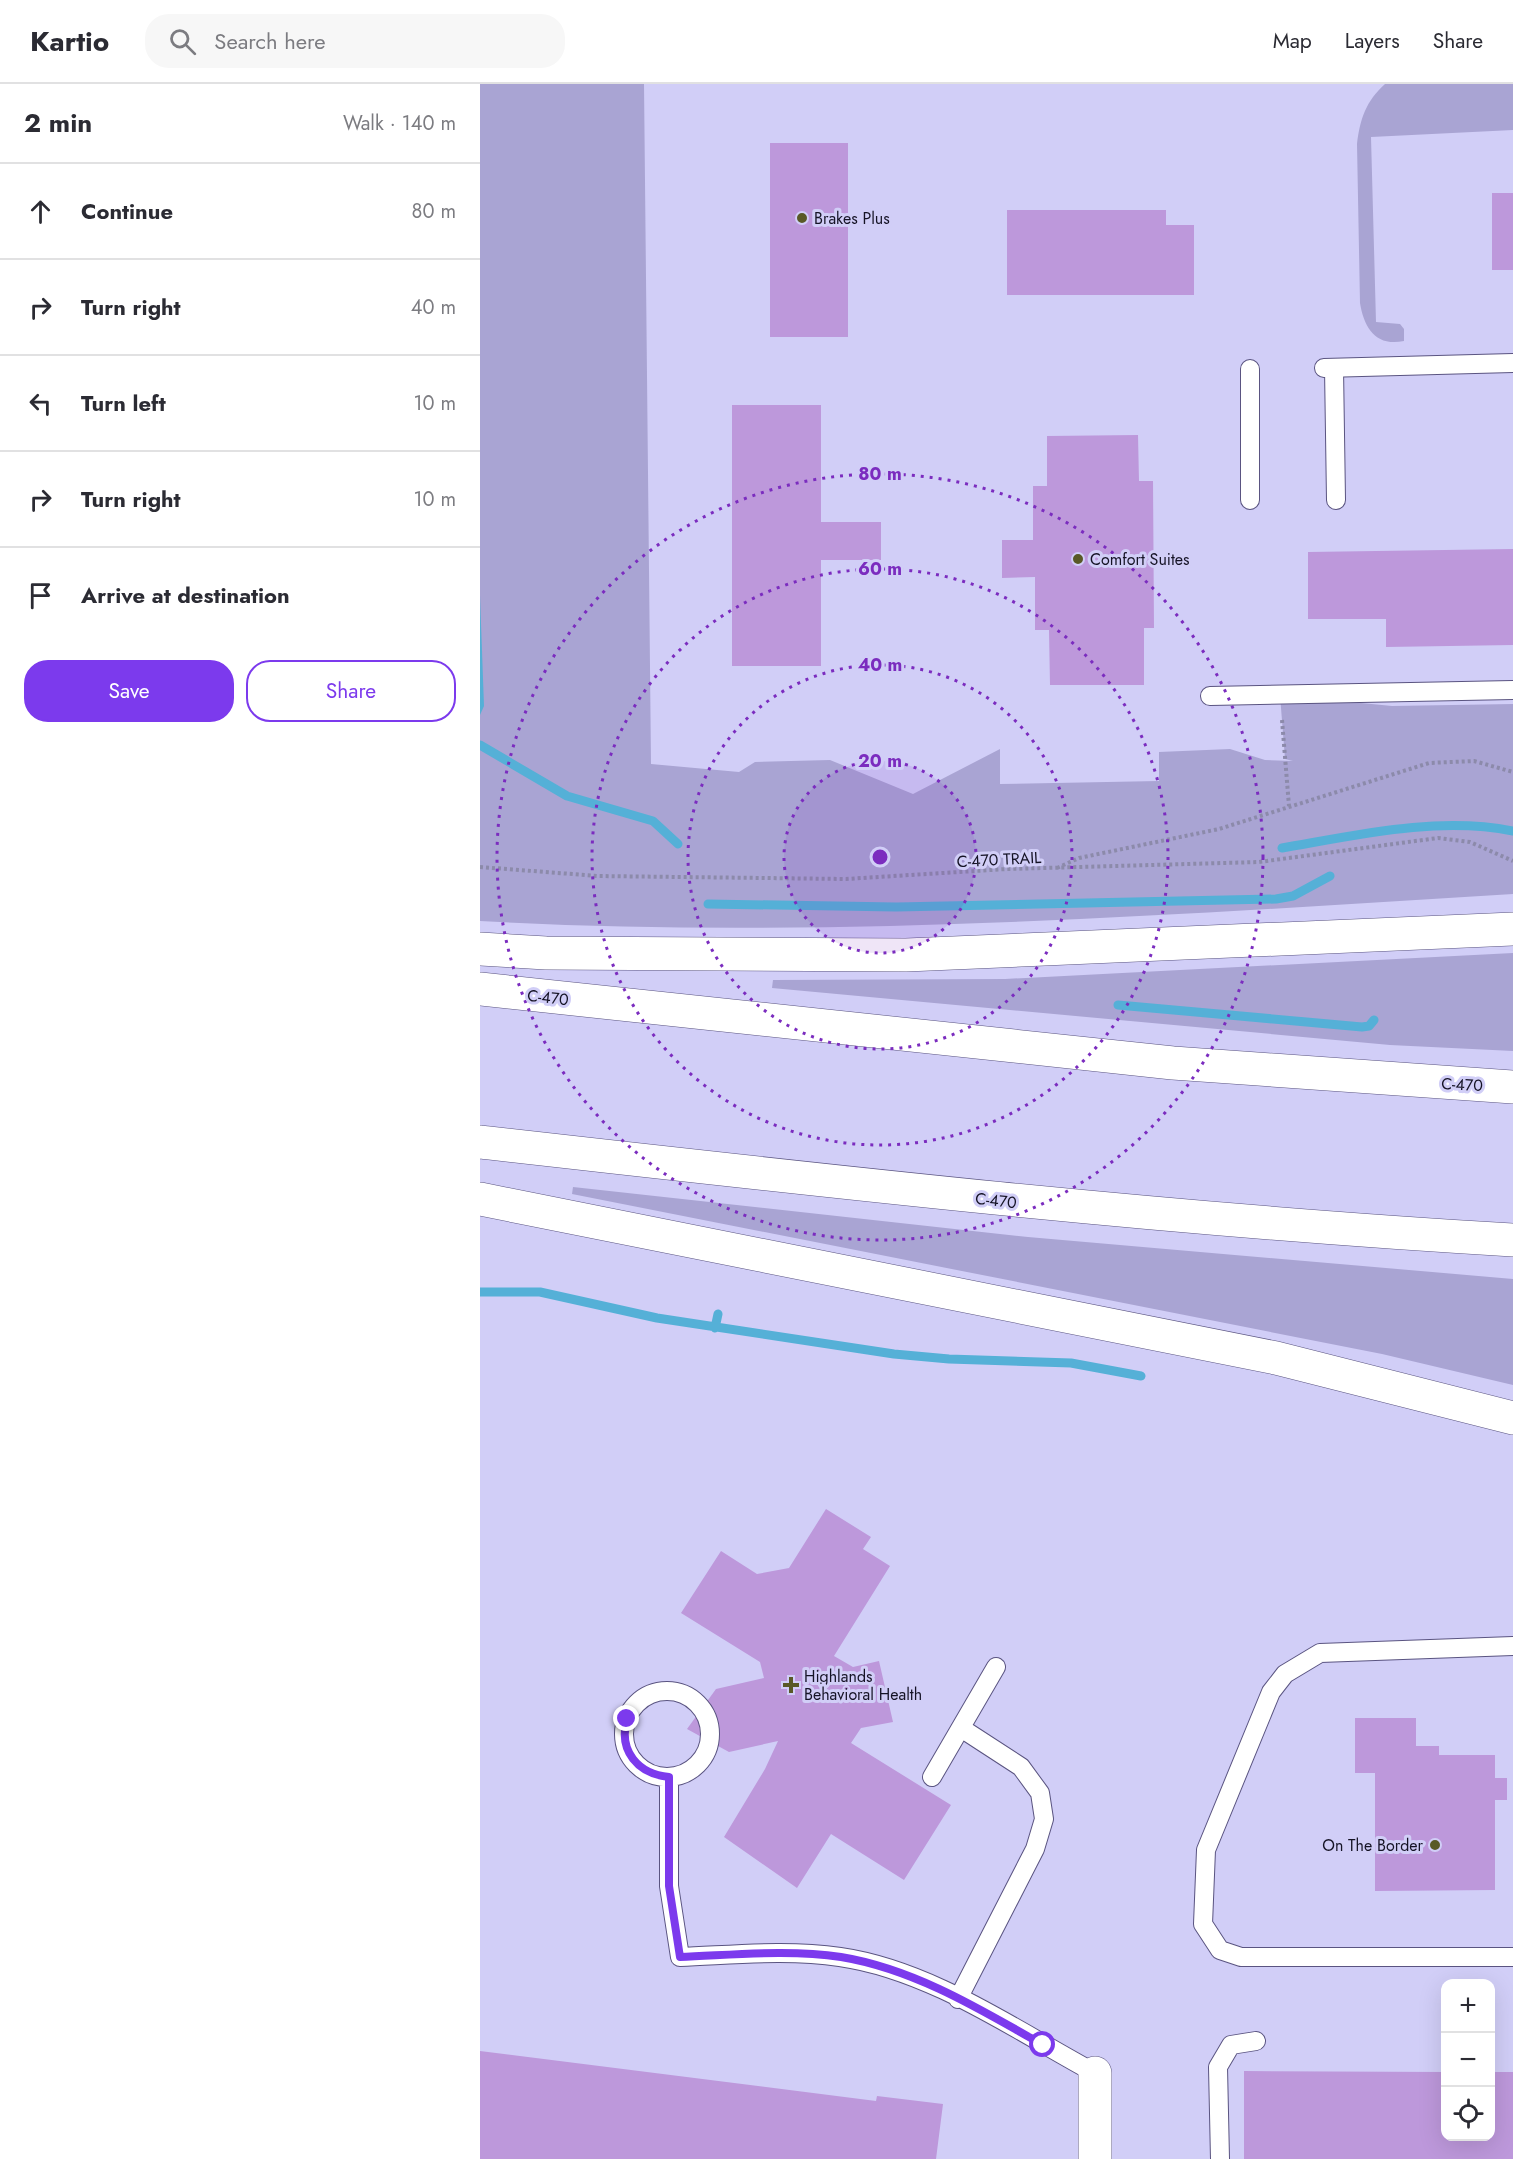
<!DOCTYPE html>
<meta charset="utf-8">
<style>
body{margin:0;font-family:Jost,sans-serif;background:#f7f7f7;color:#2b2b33}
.controls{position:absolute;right:18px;bottom:18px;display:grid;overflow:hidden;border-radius:12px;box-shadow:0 6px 24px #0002}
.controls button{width:54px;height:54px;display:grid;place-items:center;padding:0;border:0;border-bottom:2px solid #e1e1e2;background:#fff;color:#2b2b33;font:30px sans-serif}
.stop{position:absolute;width:18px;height:18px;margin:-14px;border:4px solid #7c3aed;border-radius:50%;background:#fff}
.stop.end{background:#7c3aed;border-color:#fff;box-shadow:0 2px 6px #0008}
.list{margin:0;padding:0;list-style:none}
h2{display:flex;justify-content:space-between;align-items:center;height:78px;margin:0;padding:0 24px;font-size:26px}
h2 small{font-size:20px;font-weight:400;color:#7c7c81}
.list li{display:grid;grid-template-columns:39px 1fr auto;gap:18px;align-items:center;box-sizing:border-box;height:96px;padding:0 24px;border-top:2px solid #e1e1e2}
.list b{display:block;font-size:22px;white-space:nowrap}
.list em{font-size:20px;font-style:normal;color:#7c7c81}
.actions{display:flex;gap:12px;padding:18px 24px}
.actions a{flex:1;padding:14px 0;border:2px solid #7c3aed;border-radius:24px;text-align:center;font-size:21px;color:#7c3aed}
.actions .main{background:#7c3aed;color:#fff}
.icon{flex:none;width:33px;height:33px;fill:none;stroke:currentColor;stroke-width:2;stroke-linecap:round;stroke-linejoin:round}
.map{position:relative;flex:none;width:1033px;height:2075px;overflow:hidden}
header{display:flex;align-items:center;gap:36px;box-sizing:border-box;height:84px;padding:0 30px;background:#fff;border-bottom:2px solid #e1e1e2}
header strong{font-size:28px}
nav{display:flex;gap:33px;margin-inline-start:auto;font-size:21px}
.search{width:420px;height:54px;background:#f7f7f7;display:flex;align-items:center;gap:15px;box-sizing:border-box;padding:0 21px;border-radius:24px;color:#7c7c81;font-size:22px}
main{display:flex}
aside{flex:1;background:#fff}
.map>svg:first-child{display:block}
.green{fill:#a9a4d3}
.water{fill:#55b0d7}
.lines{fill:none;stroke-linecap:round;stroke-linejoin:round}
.stream{stroke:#55b0d7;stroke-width:9}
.building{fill:#bd98db}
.service-casing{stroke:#5a5481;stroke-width:20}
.minor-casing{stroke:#5a5481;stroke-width:34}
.motorway-casing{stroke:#5a5481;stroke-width:34}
.path{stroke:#8c8aaa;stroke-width:4;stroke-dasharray:3 3;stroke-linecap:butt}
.service{stroke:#fff;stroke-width:18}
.minor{stroke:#fff;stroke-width:33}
.motorway{stroke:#fff;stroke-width:33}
.route{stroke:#7c3aed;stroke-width:8}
.ring{fill:none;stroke:#7b2cbf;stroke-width:3;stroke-dasharray:3 6}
.poi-dot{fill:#595926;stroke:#d1cef7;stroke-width:2}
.labels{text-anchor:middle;stroke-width:6;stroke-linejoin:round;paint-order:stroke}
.poi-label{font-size:16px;fill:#151325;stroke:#d1cef7;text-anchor:start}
.street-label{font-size:16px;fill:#151325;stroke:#d1cef7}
.centre{fill:#7b2cbf;stroke:#d1cef7;stroke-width:3}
.ring-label{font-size:18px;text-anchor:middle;font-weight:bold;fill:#7b2cbf;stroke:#d1cef7;stroke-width:6;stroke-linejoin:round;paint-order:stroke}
</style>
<header>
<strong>Kartio</strong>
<div class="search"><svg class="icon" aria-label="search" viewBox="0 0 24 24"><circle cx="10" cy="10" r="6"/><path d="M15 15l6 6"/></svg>Search here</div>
<nav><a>Map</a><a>Layers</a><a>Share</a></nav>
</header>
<main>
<aside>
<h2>2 min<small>Walk · 140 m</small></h2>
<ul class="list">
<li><svg class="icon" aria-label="ahead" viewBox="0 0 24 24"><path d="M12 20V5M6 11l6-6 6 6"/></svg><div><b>Continue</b></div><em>80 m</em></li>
<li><svg class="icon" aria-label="right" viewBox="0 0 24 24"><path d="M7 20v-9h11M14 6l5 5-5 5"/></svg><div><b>Turn right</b></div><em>40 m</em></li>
<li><svg class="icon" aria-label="left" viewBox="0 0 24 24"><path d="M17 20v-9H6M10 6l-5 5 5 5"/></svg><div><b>Turn left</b></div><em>10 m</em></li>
<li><svg class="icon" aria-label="right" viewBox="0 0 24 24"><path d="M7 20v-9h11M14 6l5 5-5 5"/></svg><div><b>Turn right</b></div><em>10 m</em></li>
<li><svg class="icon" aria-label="arrive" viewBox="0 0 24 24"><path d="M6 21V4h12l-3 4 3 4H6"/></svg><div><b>Arrive at destination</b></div></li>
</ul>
<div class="actions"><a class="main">Save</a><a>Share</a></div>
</aside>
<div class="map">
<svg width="1033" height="2075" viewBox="0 0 1033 2075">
<rect width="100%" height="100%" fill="#d1cef7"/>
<path class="green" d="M0,0H164L171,680L259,688L275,678L350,676L433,710L520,665V700L679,697V668L750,665L785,676L813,677L805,675L800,611L912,622L1033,620V810C690,831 344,856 0,837Z
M905,0H1033V46L891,53L896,238L920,240L924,245V257C896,263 884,244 880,219L877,60C880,35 886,17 905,0Z
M1033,869V967L910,961L292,904L293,896L525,895Z
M93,1103L548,1153L1033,1195V1301L902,1270L92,1110Z"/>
<path class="water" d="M0,512L4,622L0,631Z"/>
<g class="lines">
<path class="stream" d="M0,661L87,712L173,737L198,760
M802,764C877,751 958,732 1033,747
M228,820L416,823L796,815L813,812L850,792
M638,921L882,943L889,942L894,936
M0,1208H60L177,1234L414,1270L469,1275L591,1279L661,1292
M235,1244L238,1230"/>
</g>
<path class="building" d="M290,59H368V253H290Z
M1012,109H1033V186H1012Z
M527,126H686V141H714V211H527Z
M252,321H341V438H401V476H341V582H252Z
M658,351L659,397H673L674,544H664V601H570L569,546H555V493L522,494V456H553V402H567V352Z
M1033,465V561L906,563V535H828V468Z
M346,1425L391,1453L383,1465L410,1482L354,1572L373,1583L399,1577L413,1638L381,1644L371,1659L471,1721L424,1796L351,1750L317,1804L244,1753L285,1685L298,1657L249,1668L207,1645L236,1605L284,1594L280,1578L201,1529L241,1467L277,1490L309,1484Z
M875,1634H936V1662H959V1671H1015V1694H1027V1716H1015V1806L895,1807V1689H875Z
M0,1967L396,2017L397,2012L463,2020L456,2075H0Z
M764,1987L966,1988V2052H1010V1988H1033V2075H764Z"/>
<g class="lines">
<defs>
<path id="service" d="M844,284L1033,279
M854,284L856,416
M770,416V285
M730,612L1033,606
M1033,1562L840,1569L805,1590L791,1608L726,1766L723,1840L740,1866L761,1873H1033
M144 1650a43 43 0 1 1 86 0a43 43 0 1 1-86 0Z
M189,1693V1802L200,1873C253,1871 307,1865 360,1873C451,1886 535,1946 615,1989
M452,1693L516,1583
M478,1915L555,1765L564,1735L560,1709L541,1683L481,1644
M740,2075L738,1983L751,1961L776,1957"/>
<path id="minor" d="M615,2075V1989"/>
<path id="motorway" d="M0,865L66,869L426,871L1033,845
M0,905L693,979L1033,1003
M0,1058C344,1097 687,1136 1033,1156
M0,1115L796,1274L1033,1334"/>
</defs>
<use href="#service" class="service-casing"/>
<use href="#minor" class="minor-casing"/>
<use href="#motorway" class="motorway-casing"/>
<path class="path" d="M802,636L809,722
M0,783L118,792L366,795L527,785L779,778L958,754L990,758L1033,777
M577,784L599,774L739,745L949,679L994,677L1033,688"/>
<use href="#service" class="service"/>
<use href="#minor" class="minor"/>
<use href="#motorway" class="motorway"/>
</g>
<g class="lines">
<path class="route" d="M147,1635C138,1667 158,1690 189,1693V1802L200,1873C253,1871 309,1865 361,1873C434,1885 500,1925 563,1961"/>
</g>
<circle cx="400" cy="773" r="96" fill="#7b2cbf" fill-opacity=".12"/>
<g class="ring">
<circle cx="400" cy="773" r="96"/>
<circle cx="400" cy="773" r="192"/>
<circle cx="400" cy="773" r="288"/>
<circle cx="400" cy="773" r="383"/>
</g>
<g class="poi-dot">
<circle cx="322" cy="134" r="6"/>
<circle cx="598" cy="475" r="6"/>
<path d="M308 1592h6v6h6v6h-6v6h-6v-6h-6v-6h6z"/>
<circle cx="955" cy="1761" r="6"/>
</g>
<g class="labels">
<g class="poi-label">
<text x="334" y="140">Brakes Plus</text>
<text x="610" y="481">Comfort Suites</text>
<text x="324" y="1598">Highlands<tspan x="324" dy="18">Behavioral Health</tspan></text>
<text x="943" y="1767" text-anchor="end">On The Border</text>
</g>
<g class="street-label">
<text transform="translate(519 775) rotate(-3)" y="6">C-470 TRAIL</text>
<text transform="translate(68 913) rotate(6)" y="6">C-470</text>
<text transform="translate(982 1000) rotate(3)" y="6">C-470</text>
<text transform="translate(516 1116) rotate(6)" y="6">C-470</text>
</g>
</g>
<circle cx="400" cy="773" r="9" class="centre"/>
<g class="ring-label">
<text x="400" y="396">80 m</text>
<text x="400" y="491">60 m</text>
<text x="400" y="587">40 m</text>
<text x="400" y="683">20 m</text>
</g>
</svg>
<div class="controls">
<button>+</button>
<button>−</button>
<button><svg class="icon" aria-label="locate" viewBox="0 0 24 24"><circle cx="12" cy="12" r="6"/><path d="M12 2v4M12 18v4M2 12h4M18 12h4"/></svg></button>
</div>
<div class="stop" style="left:563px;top:1961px"></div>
<div class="stop end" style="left:147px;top:1635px"></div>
</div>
</main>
